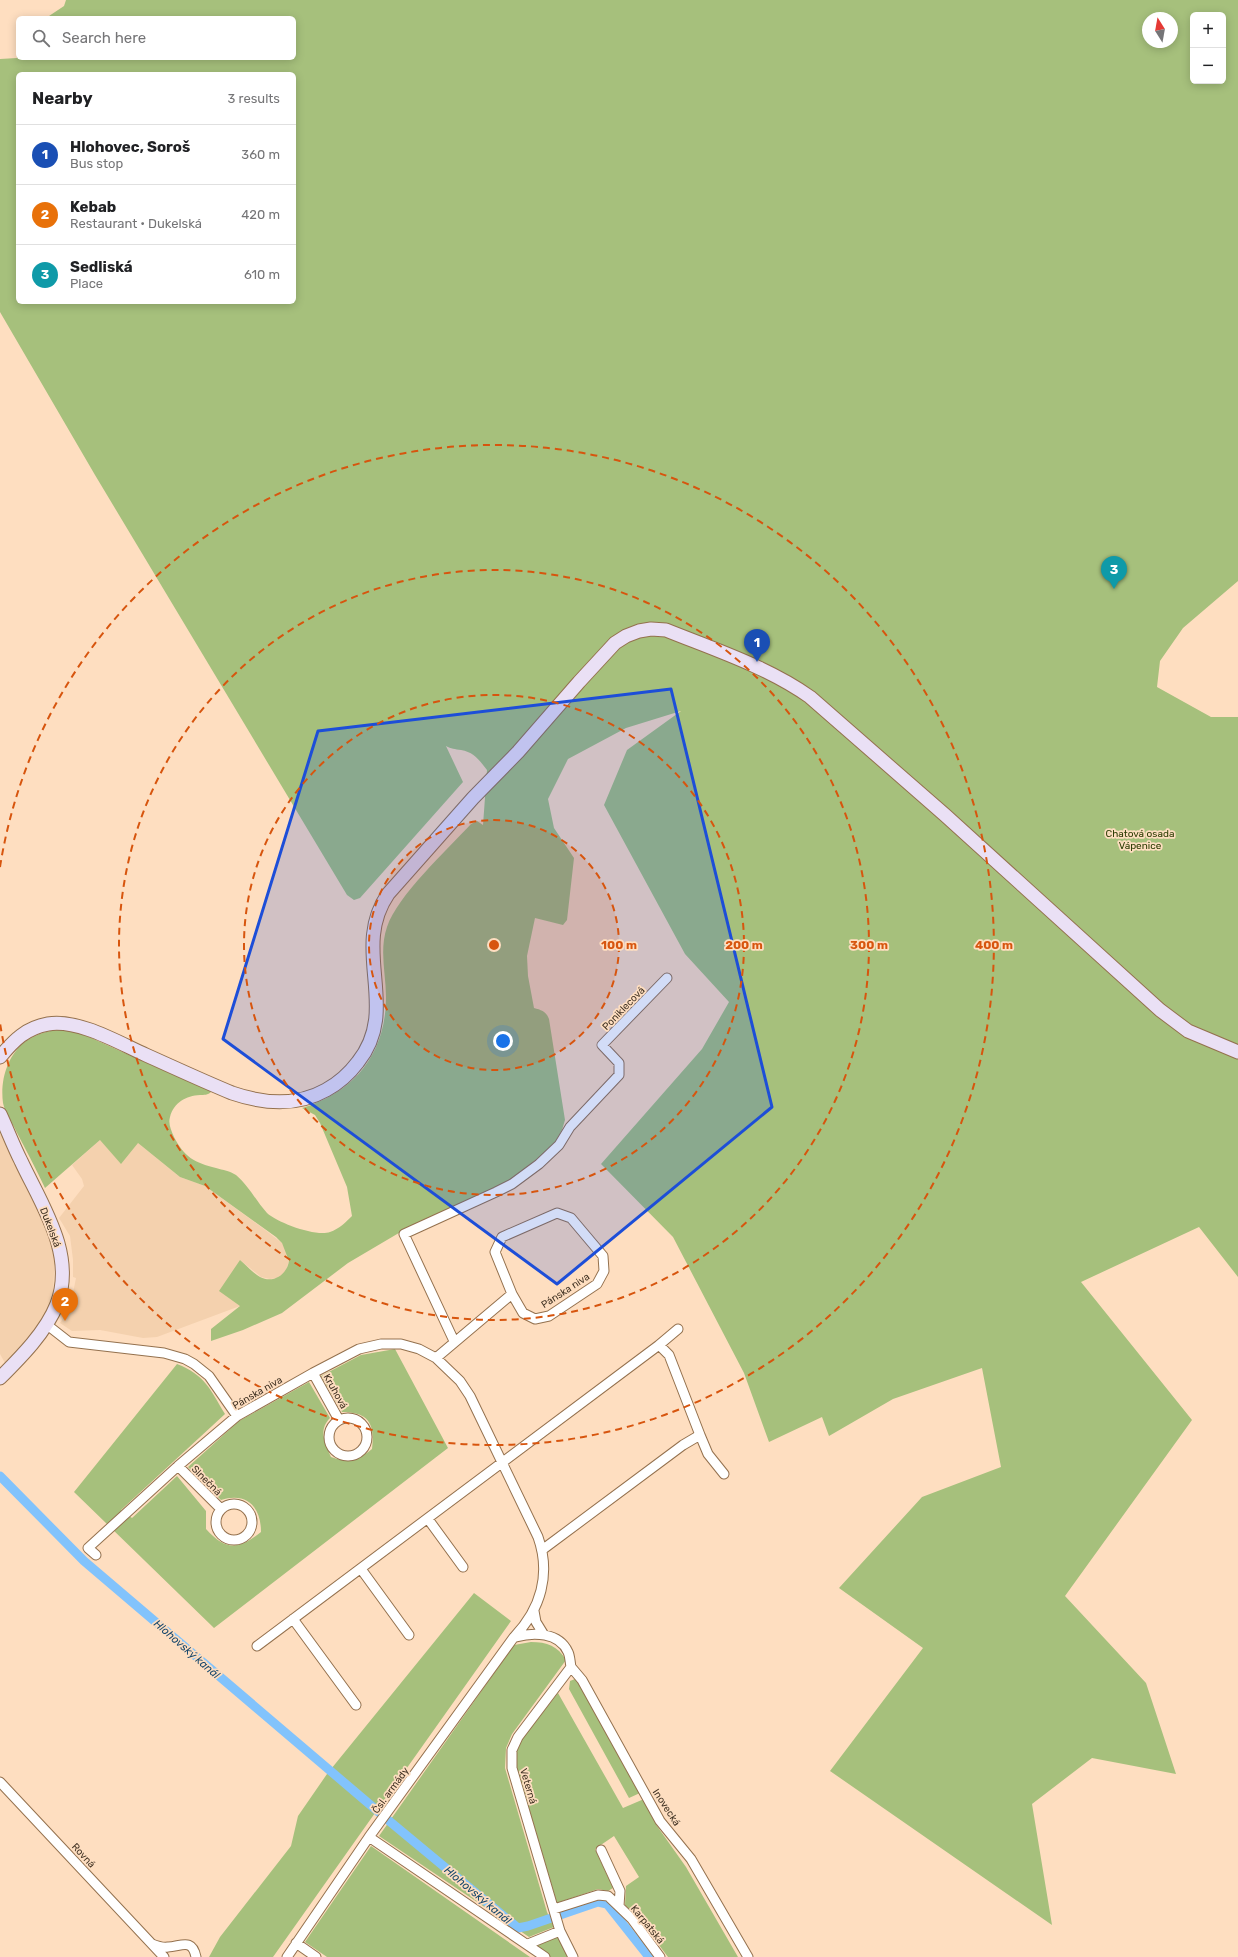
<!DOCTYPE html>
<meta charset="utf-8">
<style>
body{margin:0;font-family:Rubik,sans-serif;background:#f6f6f6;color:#202124}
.controls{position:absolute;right:12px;top:12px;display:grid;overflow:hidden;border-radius:6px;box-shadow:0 2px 10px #0003}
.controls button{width:36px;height:36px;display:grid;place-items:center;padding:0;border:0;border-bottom:1px solid #e0e0e0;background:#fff;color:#202124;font:20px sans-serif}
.compass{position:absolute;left:1142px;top:12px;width:36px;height:36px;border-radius:50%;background:#fff;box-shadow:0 2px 10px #0003;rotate:349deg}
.you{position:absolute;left:503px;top:1041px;width:14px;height:14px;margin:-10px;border:3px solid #fff;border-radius:50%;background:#1a73e8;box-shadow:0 0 0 6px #1a73e833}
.badge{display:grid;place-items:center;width:26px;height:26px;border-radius:50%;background:#ea580c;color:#fff;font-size:13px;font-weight:700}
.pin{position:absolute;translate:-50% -33px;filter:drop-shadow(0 1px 2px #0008)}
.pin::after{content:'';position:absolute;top:21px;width:14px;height:12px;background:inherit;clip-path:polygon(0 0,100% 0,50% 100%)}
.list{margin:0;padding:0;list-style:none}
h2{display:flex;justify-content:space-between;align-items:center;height:52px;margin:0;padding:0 16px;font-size:17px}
h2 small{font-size:13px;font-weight:400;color:#757577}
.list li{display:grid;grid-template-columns:26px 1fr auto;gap:12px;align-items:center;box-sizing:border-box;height:60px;padding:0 16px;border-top:1px solid #e0e0e0}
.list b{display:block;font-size:15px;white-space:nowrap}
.list p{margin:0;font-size:13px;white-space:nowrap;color:#757577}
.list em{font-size:13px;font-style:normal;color:#757577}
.icon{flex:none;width:22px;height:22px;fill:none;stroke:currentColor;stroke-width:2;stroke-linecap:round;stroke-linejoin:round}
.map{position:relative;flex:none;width:1238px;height:1957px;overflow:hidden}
.search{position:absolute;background:#fff;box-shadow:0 2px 10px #0003;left:16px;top:16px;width:280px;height:44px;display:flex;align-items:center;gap:10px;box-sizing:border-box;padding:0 14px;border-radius:6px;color:#757577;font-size:15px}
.panel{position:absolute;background:#fff;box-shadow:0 2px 10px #0003;left:16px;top:72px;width:280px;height:232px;border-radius:6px}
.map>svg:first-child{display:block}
.built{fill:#f4d1ae}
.green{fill:#a6c07c;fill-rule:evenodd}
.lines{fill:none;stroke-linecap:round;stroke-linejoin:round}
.canal{stroke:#82c3fc;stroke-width:9}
.minor-casing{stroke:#94714e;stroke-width:11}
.secondary-casing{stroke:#94714e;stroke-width:15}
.minor{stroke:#fff;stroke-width:9}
.secondary{stroke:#eae0f5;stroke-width:13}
.marked{fill:#1d4ed8;fill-opacity:0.2;stroke:#1d4ed8;stroke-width:3;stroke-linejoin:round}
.ring{fill:none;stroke:#d7550e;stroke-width:2;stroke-dasharray:7 5}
.labels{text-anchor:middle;stroke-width:3.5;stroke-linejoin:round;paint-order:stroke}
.park-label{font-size:10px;fill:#2a3b02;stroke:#fedec0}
.street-label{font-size:10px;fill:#413223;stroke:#fedec0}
.water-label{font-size:11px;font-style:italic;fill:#16466b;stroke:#fedec0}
.centre{fill:#d7550e;stroke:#fedec0;stroke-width:2}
.ring-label{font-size:12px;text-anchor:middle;font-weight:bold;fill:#d7550e;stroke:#fedec0;stroke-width:3.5;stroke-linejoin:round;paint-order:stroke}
</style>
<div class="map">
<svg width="1238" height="1957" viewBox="0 0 1238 1957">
<rect width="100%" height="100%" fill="#fedec0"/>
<path class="built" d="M0,1120L55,1247L53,1296L42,1326L5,1363L0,1354Z
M100,1140L138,1143L180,1177L205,1186L264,1229L282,1243L287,1252L289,1261L285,1273L278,1278L270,1279L261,1277L240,1260V1306L157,1337L143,1338L100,1330L72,1331L60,1323L70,1308L76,1278L73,1277V1260L70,1236L59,1218L84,1186L82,1179L72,1165Z"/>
<path class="green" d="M66,0H1238V581L1183,628L1160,661L1157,687L1211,717H1238V1277L1199,1227L1081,1282L1192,1420L1065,1596L1146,1683L1176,1774L1092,1758L1032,1804L1052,1925L830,1771L923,1648L839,1588L922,1497L1001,1467L982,1368L893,1399L829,1436L822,1417L769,1442L744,1373L673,1237L601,1164L702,1049L729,1002L685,954L604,805L627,750L681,711L626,728L568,759L548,799L554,828L574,858L567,920L563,925L535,918L527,956L528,976L534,1008C541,1010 546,1011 549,1019L565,1120L562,1130L553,1146L499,1189L409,1227L348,1263L282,1313L243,1330L211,1341V1329L240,1306L219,1291L240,1260C246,1265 253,1273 260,1277C274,1284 287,1274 289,1261L282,1243L276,1237L205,1186L180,1177L138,1143L121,1164L100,1140L45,1188C36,1169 26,1150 16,1131C12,1122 5,1113 3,1103C0,1081 7,1055 26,1041C41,1031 61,1027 78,1032L167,1072L210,1090L211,1092C208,1095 204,1095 200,1095C186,1096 174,1102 170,1117C168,1124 171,1130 174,1137C184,1157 195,1163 216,1168C223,1170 230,1171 236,1175C249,1186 256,1201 267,1213C278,1223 316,1237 330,1232C339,1229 346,1222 352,1216L347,1187L320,1123L315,1115L302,1108C355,1092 386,1053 386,997C386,974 379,950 387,927C398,895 446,851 471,824L477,821L483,825L487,770C480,761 474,752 461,750C455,749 451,749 446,746L463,782L360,898L354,900L347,895L95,475L0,312V59L17,58L18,54V58H294V18H46L64,6ZM1193,15H1223V81H1193ZM1148,18H1172V42H1148ZM18,74H294V302H18Z
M395,1349L448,1448L214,1628L74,1492L177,1364C205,1375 210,1389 225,1414L121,1510L132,1518L177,1476L206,1511V1529C226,1551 238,1550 261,1532C261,1507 247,1492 221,1500L188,1467L239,1421L309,1382L330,1418C318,1430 325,1443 331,1457C349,1463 357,1461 372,1449C375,1424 369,1412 342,1412L321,1376L361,1355Z
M474,1593L511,1621L273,1957H209L220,1937L291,1846L298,1816L327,1774Z
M531,1642C547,1642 558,1646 566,1660L512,1734L506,1748L505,1768L547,1912L554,1927L529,1937L379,1836L514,1645Z
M575,1679L578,1681L640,1793L629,1798L569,1689L570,1681Z
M558,1693L623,1808L644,1799L657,1826L686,1867L738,1957H668L637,1916L625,1905L626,1886L639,1877L614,1836L595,1849L613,1888L608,1891L598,1889L557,1903L517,1768V1750L522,1739Z
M371,1846L530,1957H327L305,1942Z
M560,1931L573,1957H547L528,1944Z"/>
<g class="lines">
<path class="canal" d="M0,1476L84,1561L381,1814
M388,1820L518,1928L528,1926L598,1902L607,1904L649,1957"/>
<defs>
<path id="minor" d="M557,1213L571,1218L603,1256L604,1271L597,1284L549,1316L535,1319L523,1313L512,1294L495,1252L502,1237Z
M46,1324L69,1342L164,1353L185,1359L194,1364L209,1376L237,1416
M454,1341L404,1234L496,1192L512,1184L539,1164L559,1145L570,1127L619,1075V1063L602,1045L667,978
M659,1345L678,1329
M313,1373L339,1420
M329 1437a19 19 0 1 1 38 0a19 19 0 1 1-38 0Z
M700,1435L708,1454L724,1474
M178,1466L221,1509
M216 1522a18 18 0 1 1 36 0a18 18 0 1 1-36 0Z
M428,1519L463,1567
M96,1555L88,1548L178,1466L237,1416L313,1373L359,1349L381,1344H401L419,1349L436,1358L512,1294
M361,1569L409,1635
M534,1611L536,1622L544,1635
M293,1619L356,1705
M516,1637C533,1632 559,1632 568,1652C570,1656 570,1662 571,1667L518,1737L512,1750V1768L560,1931L573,1957
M257,1646L659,1345L669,1355L700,1435L683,1445L542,1550
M571,1667L582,1680L660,1821L691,1859L748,1957
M0,1782L164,1957
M369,1837L545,1957
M601,1850L620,1891L619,1906
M554,1909L598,1895L608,1896L632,1919L660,1957
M296,1943L316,1957
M152,1944C157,1946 162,1948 168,1947C180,1947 192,1937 196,1957
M528,1944L560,1931
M287,1957L369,1837L514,1637C541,1609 551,1574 538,1537L470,1396L460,1381L436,1358"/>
<path id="secondary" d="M0,1057C14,1040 26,1028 48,1024C79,1019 119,1043 146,1055C175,1068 203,1081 232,1093C264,1104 296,1107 326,1090C339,1083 349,1074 358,1062C401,1008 350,950 388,894L473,798L518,752L579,682L615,643L626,636L639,631L651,629L666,630C713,649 768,667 810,697L945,815L1160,1010L1188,1031L1238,1052
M0,1114C7,1129 13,1145 21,1161C41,1204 76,1254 57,1304C46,1332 21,1357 0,1378"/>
</defs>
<use href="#minor" class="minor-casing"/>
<use href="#secondary" class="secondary-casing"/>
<use href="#minor" class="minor"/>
<use href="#secondary" class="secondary"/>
</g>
<path class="marked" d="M671,689L772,1107L557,1284L223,1039L318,731Z"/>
<circle cx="494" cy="945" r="125" fill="#d7550e" fill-opacity=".12"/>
<g class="ring">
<circle cx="494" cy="945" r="125"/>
<circle cx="494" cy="945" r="250"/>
<circle cx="494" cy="945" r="375"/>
<path d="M0 867A500 500 0 1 1 0 1023"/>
</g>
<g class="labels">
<g class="park-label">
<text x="1140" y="837">Chatová osada<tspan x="1140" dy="12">Vápenice</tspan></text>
</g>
<g class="street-label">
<text transform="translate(623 1008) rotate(-46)" y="4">Poniklecová</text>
<text transform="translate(51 1227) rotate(69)" y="4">Dukelská</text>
<text transform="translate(565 1290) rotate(-33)" y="4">Pánska niva</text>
<text transform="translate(336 1391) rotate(61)" y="4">Kruhová</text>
<text transform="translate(257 1392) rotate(-30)" y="4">Pánska niva</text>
<text transform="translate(207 1480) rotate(45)" y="4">Slnečná</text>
<text transform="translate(529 1786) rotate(74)" y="4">Veterná</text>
<text transform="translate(390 1790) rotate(-54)" y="4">Čsl. armády</text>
<text transform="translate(667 1807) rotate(57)" y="4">Inovecká</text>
<text transform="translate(84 1855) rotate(47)" y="4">Rovná</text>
<text transform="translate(648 1924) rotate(51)" y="4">Karpatská</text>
</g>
<g class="water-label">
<text transform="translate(187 1649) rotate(41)" y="4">Hlohovský kanál</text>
<text transform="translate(478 1895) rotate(40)" y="4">Hlohovský kanál</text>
</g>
</g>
<circle cx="494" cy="945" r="6" class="centre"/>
<g class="ring-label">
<text x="619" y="949">100 m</text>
<text x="744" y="949">200 m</text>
<text x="869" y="949">300 m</text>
<text x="994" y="949">400 m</text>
</g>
</svg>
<div class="controls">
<button>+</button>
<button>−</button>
</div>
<svg class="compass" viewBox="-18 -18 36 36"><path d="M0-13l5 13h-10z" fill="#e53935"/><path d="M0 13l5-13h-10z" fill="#757577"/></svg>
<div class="you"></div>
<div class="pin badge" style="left:757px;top:662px;background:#1a4fb4">1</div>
<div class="pin badge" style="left:65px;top:1321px;background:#e8710a">2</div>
<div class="pin badge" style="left:1114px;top:589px;background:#0f9aa8">3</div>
<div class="search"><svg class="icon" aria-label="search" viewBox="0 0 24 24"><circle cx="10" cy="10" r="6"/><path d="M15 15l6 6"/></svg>Search here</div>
<section class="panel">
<h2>Nearby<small>3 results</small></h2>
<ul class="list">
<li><span class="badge" style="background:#1a4fb4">1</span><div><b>Hlohovec, Soroš</b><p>Bus stop</p></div><em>360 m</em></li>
<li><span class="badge" style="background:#e8710a">2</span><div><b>Kebab</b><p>Restaurant · Dukelská</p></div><em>420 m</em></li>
<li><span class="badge" style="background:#0f9aa8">3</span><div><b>Sedliská</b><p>Place</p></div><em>610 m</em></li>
</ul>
</section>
</div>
